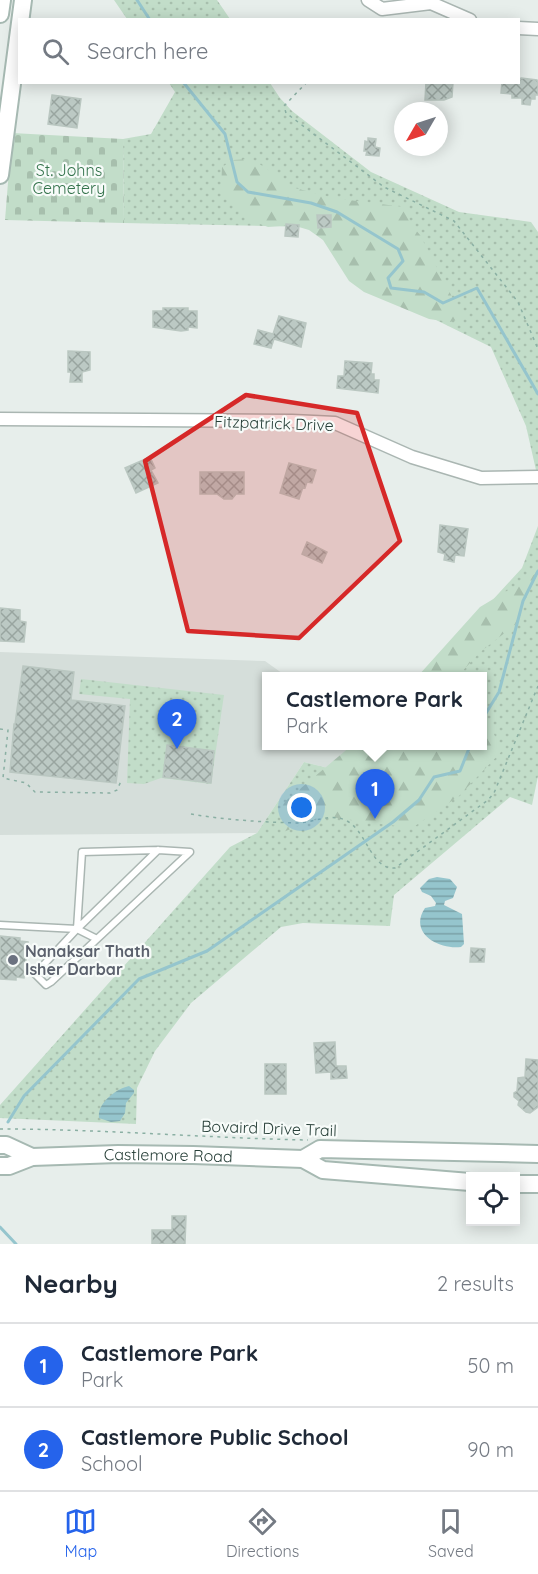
<!DOCTYPE html>
<style>
body{margin:0;font-family:Quicksand,sans-serif;background:#f6f6f7;color:#1f2937}
.controls{position:absolute;right:18px;bottom:18px;display:grid;overflow:hidden;border-radius:0px;box-shadow:0 3px 15px #0003}
.controls button{width:54px;height:54px;display:grid;place-items:center;padding:0;border:0;border-bottom:2px solid #e0e1e3;background:#fff;color:#1f2937;font:30px sans-serif}
.compass{position:absolute;left:394px;top:102px;width:54px;height:54px;border-radius:50%;background:#fff;box-shadow:0 3px 15px #0003;rotate:231deg}
.you{position:absolute;left:302px;top:808px;width:21px;height:21px;margin:-15px;border:4px solid #fff;border-radius:50%;background:#1a73e8;box-shadow:0 0 0 9px #1a73e833}
.badge{display:grid;place-items:center;width:39px;height:39px;border-radius:50%;background:#2563eb;color:#fff;font-size:20px;font-weight:700}
.pin{position:absolute;translate:-50% -50px;filter:drop-shadow(0 2px 3px #0008)}
.pin::after{content:'';position:absolute;top:32px;width:21px;height:18px;background:inherit;clip-path:polygon(0 0,100% 0,50% 100%)}
.popup{position:absolute;left:262px;top:672px;width:225px;height:78px;box-sizing:border-box;display:grid;place-content:center;border-radius:0px;background:#fff;filter:drop-shadow(0 2px 4px #0005);font-size:20px;white-space:nowrap;color:#747a83}
.popup b{font-size:22px;color:#1f2937}
.popup::after{content:'';position:absolute;left:50%;top:100%;margin-left:-12px;border:12px solid transparent;border-top-color:#fff}
.list{margin:0;padding:0;list-style:none}
h2{display:flex;justify-content:space-between;align-items:center;height:78px;margin:0;padding:0 24px;font-size:26px}
h2 small{font-size:20px;font-weight:400;color:#747a83}
.list li{display:grid;grid-template-columns:39px 1fr auto;gap:18px;align-items:center;box-sizing:border-box;height:84px;padding:0 24px;border-top:2px solid #e0e1e3}
.list b{display:block;font-size:22px;white-space:nowrap}
.list p{margin:0;font-size:20px;white-space:nowrap;color:#747a83}
.list em{font-size:20px;font-style:normal;color:#747a83}
.icon{flex:none;width:33px;height:33px;fill:none;stroke:currentColor;stroke-width:2;stroke-linecap:round;stroke-linejoin:round}
.map{position:relative;flex:none;width:538px;height:1244px;overflow:hidden}
.search{position:absolute;background:#fff;box-shadow:0 3px 15px #0003;left:18px;right:18px;top:18px;height:66px;display:flex;align-items:center;gap:15px;box-sizing:border-box;padding:0 21px;border-radius:0px;color:#747a83;font-size:22px}
.sheet{height:246px;background:#fff}
nav{display:flex;justify-content:space-around;align-items:center;box-sizing:border-box;height:84px;border-top:2px solid #e0e1e3;background:#fff;font-size:16px;color:#747a83}
nav a{display:grid;justify-items:center;gap:3px}
nav .on{color:#2563eb}
.map>svg:first-child{display:block}
.built{fill:#d5deda}
.green{fill:url(#green-dots)}
.forest{fill:url(#forest-firs)}
.cemetery{fill:url(#cemetery-stones)}
.water{fill:url(#water-rules)}
.lines{fill:none;stroke-linecap:round;stroke-linejoin:round}
.stream{stroke:#95c5cd;stroke-width:3}
.building{fill:url(#building-cross-hatch);stroke:#bac7c1;stroke-width:1.5}
.lane-casing{stroke:#aab6b2;stroke-width:9}
.street-casing{stroke:#aab6b2;stroke-width:15}
.secondary-casing{stroke:#a6b9b2;stroke-width:20}
.path{stroke:#8aafa3;stroke-width:1.5;stroke-dasharray:3 4.5;stroke-linecap:butt}
.lane{stroke:#fff;stroke-width:6}
.street{stroke:#fff;stroke-width:12}
.secondary{stroke:#fff;stroke-width:16}
.marked{fill:#d62828;fill-opacity:0.2;stroke:#d62828;stroke-width:4.5;stroke-linejoin:round}
.worship-dot{fill:#6b7280;stroke:#f7fbf9;stroke-width:2}
.labels{text-anchor:middle;stroke-width:4.5;stroke-linejoin:round;paint-order:stroke}
.park-label{font-size:16px;fill:#34734c;stroke:#f7fbf9}
.street-label{font-size:16px;fill:#273f38;stroke:#f7fbf9}
.worship-label{font-size:16px;font-weight:bold;fill:#5b616d;stroke:#f7fbf9;text-anchor:start}
</style>
<div class="map">
<svg width="538" height="1244" viewBox="0 0 538 1244">
<defs>
<pattern id="green-dots" width="8" height="8" patternUnits="userSpaceOnUse" patternTransform="scale(1.5)"><rect width="8" height="8" fill="#c2ddc9"/><path d="M2 2h.1M6 6h.1" fill="none" stroke="#a7bfad" stroke-width="1.8" stroke-linecap="round"/></pattern>
<pattern id="forest-firs" width="22" height="20" patternUnits="userSpaceOnUse" patternTransform="scale(1.5)"><rect width="22" height="20" fill="#c2ddc9"/><path d="M5 1l3.5 6h-7zM16 11l3.5 6h-7z" fill="#a7bfad"/></pattern>
<pattern id="cemetery-stones" width="16" height="16" patternUnits="userSpaceOnUse" patternTransform="scale(1.5)"><rect width="16" height="16" fill="#c2ddc9"/><path d="M2 7V4a2 2 0 0 1 4 0v3zM10 15v-3a2 2 0 0 1 4 0v3z" fill="#a7bfad"/></pattern>
<pattern id="water-rules" width="6" height="5" patternUnits="userSpaceOnUse" patternTransform="scale(1.5)"><rect width="6" height="5" fill="#95c5cd"/><path d="M0 2.5h6" fill="none" stroke="#7aa1a7"/></pattern>
<pattern id="building-cross-hatch" width="8" height="8" patternUnits="userSpaceOnUse" patternTransform="scale(1.5)"><rect width="8" height="8" fill="#bcc9c4"/><path d="M0 0l8 8M0 8l8-8" fill="none" stroke="#99a5a0"/></pattern>
</defs>
<rect width="100%" height="100%" fill="#e7eeeb"/>
<path class="built" d="M0,652L265,661L286,676H267V746H358L332,769L304,762L257,833L0,835Z"/>
<path class="green" d="M114,0H217L230,19H127Z
M169,83H270L280,98L292,111L371,172L459,212L531,222L538,232V479L526,426L491,347L379,292L312,227L124,223L123,139L151,134L175,92Z
M538,526V776L532,805L510,797L394,895L390,926L303,923L281,927L191,1003L155,1051L137,1088L136,1124L0,1118V1105L230,847L257,833L304,762L332,769L483,746V676H423L522,568Z
M81,679L224,695L211,784L161,778L144,784L127,783L130,699L79,694Z"/>
<path class="forest" d="M252,159L295,188L333,198L404,207L408,213L410,223L420,235L463,318L450,322L429,319L364,292L349,281L323,240L309,230L292,225L268,227L252,221L238,211L221,190L222,167L233,160Z
M535,574L516,624L479,653L458,676H418L480,607Z
M483,711L502,751L459,796L412,828L322,816L281,833L282,804L351,746H483Z"/>
<path class="cemetery" d="M12,133L123,139L124,223L5,220Z"/>
<path class="water" d="M437,877L450,879L457,887L453,898L445,901L444,905L462,914L464,944L461,947C439,950 408,933 425,908L435,906L436,903L431,896L422,892L420,888L429,879Z
M129,1086L134,1090V1093L126,1103L125,1113L120,1121L111,1122L99,1118C97,1103 116,1089 129,1086Z"/>
<g class="lines">
<path class="stream" d="M137,0L150,20
M183,82L225,134L237,182L248,192L311,203L337,212L398,249L403,261L388,278L391,288L424,292L443,303L477,288L538,394
M483,718L499,692L523,601L538,571
M8,1122L24,1096L139,979L207,951L393,822L419,800L434,777L460,771L470,746
M0,1227L16,1244"/>
</g>
<path class="building" d="M521,78L537,80L538,83V95H535V99H531L530,105L522,104V98H512V94L501,93L502,82H519Z
M426,82H453L452,97L444,100H425Z
M52,95L81,99L77,128L48,124Z
M368,138L376,139L375,147L380,148L379,156L366,155L367,151H364L365,141L368,142Z
M317,215H331V227L318,228Z
M286,224L299,225L298,237L285,236Z
M163,308H188V311H197V328L188,327V330L181,331L153,327V311H163Z
M279,316L306,323L301,347L274,339L271,348L254,344L258,330L273,334Z
M68,351L90,352V370L82,372V382H70L71,372H68Z
M345,361L372,363L371,374H374V380H379L378,393L337,388L338,376H344Z
M150,457L155,468L151,470L158,483L136,493L125,468Z
M289,463L316,470L312,483L307,482L305,488L303,487L299,499L280,493Z
M200,472H244V494H236L232,499H224L217,494H200Z
M440,525L468,529L464,556L455,555L454,562L444,560L445,554L438,552Z
M307,542L327,552L322,563L302,554Z
M0,608L20,610V621L26,622L24,642L0,641Z
M23,666L74,672L71,700L125,706L116,783L10,772L14,724H15Z
M167,745L214,751L211,783L163,777Z
M0,936L20,938V941L28,942L24,978L16,977V980L0,979Z
M471,948L485,949L484,962H470Z
M335,1042L336,1066H346L347,1078L331,1079V1072L316,1073L314,1043Z
M526,1059L538,1060V1107L530,1113L526,1112L518,1105L519,1101L514,1097V1093L517,1091L518,1078L525,1077Z
M265,1064H286V1094H265Z
M172,1216H186L185,1244H152V1230H172Z"/>
<g class="lines">
<defs>
<path id="lane" d="M0,925L77,929L82,852L158,850L190,852L51,982L46,985L35,974L77,929L158,850
M77,929L97,939"/>
<path id="street" d="M368,0L382,9L431,3L470,20
M518,28L538,29
M0,419L292,421L335,423L412,457L481,478L538,477"/>
<g id="secondary">
<path d="M0,14L2,0"/>
<path d="M0,175L23,0"/>
<path d="M0,1145H6L32,1157"/>
<path d="M303,1159L320,1149L538,1154"/>
<path id="s1" d="M0,1166H9L32,1157L118,1154L193,1155L303,1159L323,1170L470,1182"/>
<path d="M516,1184H538"/>
</g>
</defs>
<use href="#lane" class="lane-casing"/>
<use href="#street" class="street-casing"/>
<use href="#secondary" class="secondary-casing"/>
<path class="path" d="M307,82L284,106L286,113L384,187L454,221L518,302L538,349
M0,729L8,730L3,778L26,783L35,792L110,793L117,790L122,779
M191,814C225,820 261,822 296,823C313,823 329,813 345,820C367,829 370,870 395,868L488,800L494,793L538,686
M0,1129C103,1129 205,1138 308,1140"/>
<use href="#lane" class="lane"/>
<use href="#street" class="street"/>
<use href="#secondary" class="secondary"/>
</g>
<path class="marked" d="M246,395L357,413L400,541L299,638L188,631L145,461Z"/>
<circle class="worship-dot" cx="13" cy="960" r="6"/>
<g class="labels">
<g class="park-label">
<text x="69" y="176">St. Johns<tspan x="69" dy="18">Cemetery</tspan></text>
</g>
<g class="street-label">
<text transform="translate(274 423) rotate(2)" y="6">Fitzpatrick Drive</text>
<text transform="translate(269 1128) rotate(2)" y="6">Bovaird Drive Trail</text>
<text dy="6" stroke="none"><textPath href="#s1" startOffset="170">Castlemore Road</textPath></text>
</g>
<g class="worship-label">
<text x="25" y="957">Nanaksar Thath<tspan x="25" dy="18">Isher Darbar</tspan></text>
</g>
</g>
</svg>
<div class="controls">
<button><svg class="icon" aria-label="locate" viewBox="0 0 24 24"><circle cx="12" cy="12" r="6"/><path d="M12 2v4M12 18v4M2 12h4M18 12h4"/></svg></button>
</div>
<svg class="compass" viewBox="-18 -18 36 36"><path d="M0-13l5 13h-10z" fill="#e53935"/><path d="M0 13l5-13h-10z" fill="#747a83"/></svg>
<div class="you"></div>
<div class="pin badge" style="left:375px;top:819px">1</div>
<div class="popup"><b>Castlemore Park</b>Park</div>
<div class="pin badge" style="left:177px;top:749px">2</div>
<div class="search"><svg class="icon" aria-label="search" viewBox="0 0 24 24"><circle cx="10" cy="10" r="6"/><path d="M15 15l6 6"/></svg>Search here</div>
</div>
<section class="sheet">
<h2>Nearby<small>2 results</small></h2>
<ul class="list">
<li><span class="badge">1</span><div><b>Castlemore Park</b><p>Park</p></div><em>50 m</em></li>
<li><span class="badge">2</span><div><b>Castlemore Public School</b><p>School</p></div><em>90 m</em></li>
</ul>
</section>
<nav>
<a class="on"><svg class="icon" aria-label="map" viewBox="0 0 24 24"><path d="M3 6l6-2 6 2 6-2v14l-6 2-6-2-6 2zM9 4v14M15 6v14"/></svg>Map</a>
<a><svg class="icon" aria-label="directions" viewBox="0 0 24 24"><path d="M12 3l9 9-9 9-9-9zM9 14v-3h6M13 9l2 2-2 2"/></svg>Directions</a>
<a><svg class="icon" aria-label="saved" viewBox="0 0 24 24"><path d="M7 4h10v16l-5-4-5 4z"/></svg>Saved</a>
</nav>
